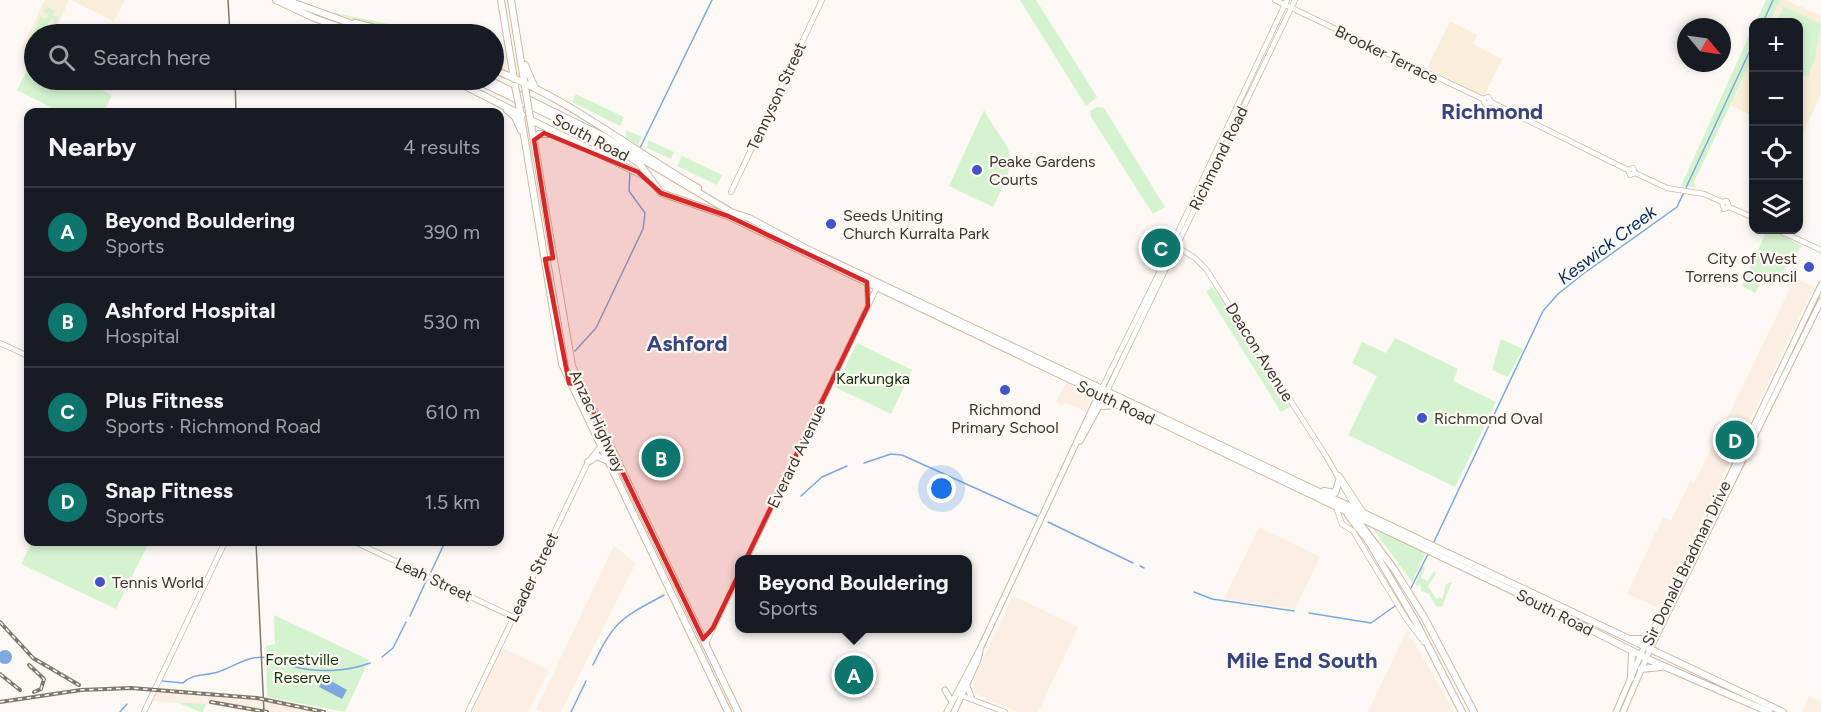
<!DOCTYPE html>
<meta charset="utf-8">
<style>
body{margin:0;font-family:Figtree,sans-serif;background:#242831;color:#f1f3f6}
.controls{position:absolute;right:18px;top:18px;display:grid;overflow:hidden;border-radius:12px;box-shadow:0 3px 9px #0003}
.controls button{width:54px;height:54px;display:grid;place-items:center;padding:0;border:0;border-bottom:2px solid #363941;background:#171b24;color:#f1f3f6;font:30px sans-serif}
.compass{position:absolute;left:1677px;top:18px;width:54px;height:54px;border-radius:50%;background:#171b24;box-shadow:0 3px 9px #0003;rotate:119deg}
.you{position:absolute;left:942px;top:489px;width:21px;height:21px;margin:-15px;border:4px solid #fff;border-radius:50%;background:#1a73e8;box-shadow:0 0 0 9px #1a73e833}
.badge{display:grid;place-items:center;width:39px;height:39px;border-radius:50%;background:#0f766e;color:#fff;font-size:20px;font-weight:700}
.pin{position:absolute;translate:-50% -50%;border:3px solid #fff;box-shadow:0 2px 6px #0006}
.popup{position:absolute;left:735px;top:555px;width:237px;height:78px;box-sizing:border-box;display:grid;place-content:center;border-radius:12px;background:#171b24;filter:drop-shadow(0 2px 4px #0005);font-size:20px;white-space:nowrap;color:#9ea1a6}
.popup b{font-size:22px;color:#f1f3f6}
.popup::after{content:'';position:absolute;left:50%;top:100%;margin-left:-12px;border:12px solid transparent;border-top-color:#171b24}
.list{margin:0;padding:0;list-style:none}
h2{display:flex;justify-content:space-between;align-items:center;height:78px;margin:0;padding:0 24px;font-size:26px}
h2 small{font-size:20px;font-weight:400;color:#9ea1a6}
.list li{display:grid;grid-template-columns:39px 1fr auto;gap:18px;align-items:center;box-sizing:border-box;height:90px;padding:0 24px;border-top:2px solid #363941}
.list b{display:block;font-size:22px;white-space:nowrap}
.list p{margin:0;font-size:20px;white-space:nowrap;color:#9ea1a6}
.list em{font-size:20px;font-style:normal;color:#9ea1a6}
.icon{flex:none;width:33px;height:33px;fill:none;stroke:currentColor;stroke-width:2;stroke-linecap:round;stroke-linejoin:round}
.map{position:relative;flex:none;width:1821px;height:712px;overflow:hidden}
.search{position:absolute;background:#171b24;box-shadow:0 3px 9px #0003;left:24px;top:24px;width:480px;height:66px;display:flex;align-items:center;gap:15px;box-sizing:border-box;padding:0 21px;border-radius:33px;color:#9ea1a6;font-size:22px}
.panel{position:absolute;background:#171b24;box-shadow:0 3px 9px #0003;left:24px;top:108px;width:480px;height:438px;border-radius:12px}
.map>svg:first-child{display:block}
.built{fill:#fbefe4}
.education{fill:#f8eed9}
.green{fill:#d6f3d0}
.water{fill:#7da8df}
.lines{fill:none;stroke-linecap:round;stroke-linejoin:round}
.stream{stroke:#7da8df;stroke-width:1.5}
.secondary-casing{stroke:#ceb8a2;stroke-width:6}
.primary-casing{stroke:#ceb8a2;stroke-width:7}
.highway-casing{stroke:#ceb8a2;stroke-width:8}
.secondary{stroke:#fff;stroke-width:4.5}
.primary{stroke:#fff;stroke-width:5}
.highway{stroke:#fff;stroke-width:6}
.tram{stroke:#7f7870;stroke-width:1.5}
.rail-casing{stroke:#7f7870;stroke-width:4}
.rail{stroke:#fcf8f3;stroke-width:1.5;stroke-dasharray:4.5;stroke-linecap:butt}
.highway-bridge-casing{stroke:#ceb8a2;stroke-width:8;stroke-linecap:butt}
.highway-bridge{stroke:#fff;stroke-width:6}
.marked{fill:#d62828;fill-opacity:0.2;stroke:#d62828;stroke-width:4.5;stroke-linejoin:round}
.poi-dot{fill:#4453c8;stroke:#fcf8f3;stroke-width:2}
.labels{text-anchor:middle;stroke-width:4.5;stroke-linejoin:round;paint-order:stroke}
.street-label{font-size:16px;fill:#3d342b;stroke:#fcf8f3}
.poi-label{font-size:16px;fill:#3d342b;stroke:#fcf8f3;text-anchor:start}
.park-label{font-size:16px;fill:#13320b;stroke:#fcf8f3}
.water-label{font-size:18px;font-style:italic;fill:#002b5b;stroke:#fcf8f3}
.district-label{font-size:22px;font-weight:bold;fill:#38447f;stroke:#fcf8f3}
</style>
<div class="map">
<svg width="1821" height="712" viewBox="0 0 1821 712">
<rect width="100%" height="100%" fill="#fcf8f3"/>
<path class="built" d="M1795,278L1814,287L1659,608L1627,594L1663,517L1671,521L1690,481L1694,483L1715,441L1723,445L1733,424L1726,421Z
M1067,381L1091,395L1086,412L1065,402L1063,406L1056,402Z
M1259,527L1320,557L1295,609L1224,599Z
M614,546L636,563L561,712H543L536,709Z
M1013,596L1078,627L1038,712H1019L977,695L973,691L974,678Z
M1407,630L1436,680L1454,712H1368Z
M502,648L549,670L528,712H472Z
M161,688L261,696L335,712H257L206,704L153,701L158,689Z
M1809,696L1821,702V712H1802Z"/>
<path class="education" d="M45,0H69L57,26L49,22L44,34H34L33,58L31,53L22,48Z
M71,0H125L114,21Z
M1780,0H1786L1821,16V94L1799,142L1798,22H1770Z
M1450,21L1477,35L1473,44L1502,59L1484,96L1427,68Z
M1753,57V116L1731,106Z"/>
<path class="green" d="M1020,0H1036L1097,97L1086,106Z
M1766,0H1780L1770,22H1756Z
M1784,6L1821,24L1815,58L1808,76L1799,75L1798,22H1776Z
M47,7L55,10L53,16H57L58,21L55,24L52,17L44,34H34V80H81L112,95L104,112H60L17,90L34,56L31,37L41,16L44,19L48,17V14L43,12Z
M325,11L398,26L420,34H406Z
M1753,27V57L1694,182L1696,187L1681,186Z
M576,94L624,117L620,126L572,102Z
M1097,107L1104,108L1165,207L1153,214L1091,117L1090,111Z
M984,110C990,122 998,132 1005,143C1018,163 1002,188 993,207L949,186Z
M626,130L642,137L638,145L626,138Z
M648,140L674,152L671,159L647,148Z
M682,156L722,175L717,185L677,166Z
M1767,230H1773L1802,246L1777,279L1765,274L1755,293L1742,286Z
M1213,287L1232,312L1291,406L1281,412L1206,291Z
M1395,338L1458,369L1453,381L1496,402L1455,487L1348,435L1377,376L1352,363L1362,342L1386,353Z
M1501,339L1523,349L1508,377L1492,370Z
M857,343L912,370L891,414L835,387Z
M1373,529L1426,552L1412,582Z
M32,542H149L116,609L21,564Z
M1422,566L1425,567L1421,578L1428,581L1434,571L1436,574L1428,586L1436,599L1440,597L1442,599L1446,584L1452,582L1442,607L1436,606L1429,594L1421,591V585L1415,586Z
M274,615L369,660L345,712L267,697L266,646L275,644Z
M155,701L206,704L203,712H200L179,703Z"/>
<path class="water" d="M-2 657a7 7 0 1 1 14 0a7 7 0 1 1-14 0Z
M324,677L347,690L342,699L319,687Z"/>
<g class="lines">
<path class="stream" d="M1763,22L1773,0
M639,150L712,0
M575,351L596,328L643,229L645,213L629,191L630,171
M500,427L503,421
M864,463L891,454L902,455L1037,516
M801,496L822,477L847,466
M1048,522L1133,563
M1433,544L1543,311L1558,294L1583,274L1677,207L1754,42
M1140,566L1144,568
M431,572L445,542
M1410,590L1428,554
M1194,592L1212,599L1294,611
M1309,613L1371,623L1395,606
M410,616L427,579
M382,657L393,648L406,622
M593,665C614,620 622,618 664,595
M162,681L183,683C193,673 205,676 218,672C236,666 249,654 270,658C278,659 285,663 292,666C316,673 346,672 370,663
M120,712L127,704
M571,712L586,681"/>
<defs>
<path id="secondary" d="M1275,0L1483,99
M1491,102L1485,104L1483,99L1488,97L1491,102L1628,170
M1635,173L1633,168L1628,170L1630,175L1635,173L1667,188L1704,194L1722,202
M731,192L822,0
M1729,207L1727,201L1722,202L1724,209L1729,207L1754,218
M1778,230L1821,250
M1174,245L1195,258L1206,269L1326,456L1355,507
M867,282L868,304
M0,343L28,356
M1102,388L1156,279L1287,0
M1107,391L1295,0
M1339,475L1364,513
M1336,507L1342,524L1353,531L1407,620L1424,642
M355,542L513,617
M746,560L877,287
M705,645L740,573
M960,695L1005,712
M144,712L225,542
M468,712L588,462L601,446"/>
<path id="primary" d="M1080,441L1106,394
M967,686L972,699
M945,690L952,702
M947,712L980,649L1100,392
M954,712L978,660L980,651
M1616,712L1645,645L1693,553L1821,285
M1623,712L1651,647L1821,301"/>
<path id="highway" d="M276,0L314,18L359,34
M286,0L380,34
M501,0L514,79
M511,0L526,93
M355,23L399,34
M525,65L535,88
M494,70C568,98 630,149 698,188
M453,80L522,115
M476,80L593,136L630,157L640,164L661,193L728,216L1536,602L1652,661L1769,712
M489,80L605,137L731,212L749,218L807,249L1783,712
M519,105L562,364L728,712
M507,110L515,117L521,130
M529,112L572,366L738,712
M531,120L650,179
M534,140L539,134H553
M1100,406L1118,405
M588,462L597,456L606,460
M1324,491L1335,493L1339,481
M1348,515L1369,542L1416,622L1462,712
M1355,517L1394,569L1424,617L1474,712
M1632,639H1648
M1641,669L1661,667
M1631,678L1632,651"/>
</defs>
<use href="#secondary" class="secondary-casing"/>
<use href="#primary" class="primary-casing"/>
<use href="#highway" class="highway-casing"/>
<use href="#secondary" class="secondary"/>
<use href="#primary" class="primary"/>
<use href="#highway" class="highway"/>
<path class="tram" d="M228,0L230,34
M235,80L236,112
M256,542L264,712"/>
<defs>
<path id="rail" d="M0,622L33,658L79,685
M29,665L44,679L41,689L34,692
M0,674L20,690
M0,702L81,690L131,688L257,698L324,712
M211,702L267,712"/>
</defs>
<use href="#rail" class="rail-casing"/>
<use href="#rail" class="rail"/>
<defs>
<path id="highway-bridge" d="M515,86L519,105
M526,93L529,112"/>
</defs>
<use href="#highway-bridge" class="highway-bridge-casing"/>
<use href="#highway-bridge" class="highway-bridge"/>
</g>
<path class="marked" d="M544,133L638,172L661,193L728,216L867,282L868,306L713,628L703,639L581,386L569,383L545,259L553,258L534,140Z"/>
<g class="poi-dot">
<circle cx="977" cy="170" r="6"/>
<circle cx="831" cy="224" r="6"/>
<circle cx="1809" cy="267" r="6"/>
<circle cx="1005" cy="390" r="6"/>
<circle cx="1422" cy="418" r="6"/>
<circle cx="100" cy="582" r="6"/>
</g>
<g class="labels">
<g class="street-label">
<text transform="translate(1387 54) rotate(26)" y="6">Brooker Terrace</text>
<text transform="translate(776 96) rotate(-65)" y="6">Tennyson Street</text>
<text transform="translate(591 137) rotate(28)" y="6">South Road</text>
<text transform="translate(1218 158) rotate(-64)" y="6">Richmond Road</text>
<text transform="translate(1260 352) rotate(58)" y="6">Deacon Avenue</text>
<text transform="translate(1116 402) rotate(25)" y="6">South Road</text>
<text transform="translate(598 421) rotate(65)" y="6">Anzac Highway</text>
<text transform="translate(796 456) rotate(-64)" y="6">Everard Avenue</text>
<text transform="translate(1686 563) rotate(-64)" y="6">Sir Donald Bradman Drive</text>
<text transform="translate(532 577) rotate(-64)" y="6">Leader Street</text>
<text transform="translate(434 579) rotate(25)" y="6">Leah Street</text>
<text transform="translate(1555 612) rotate(27)" y="6">South Road</text>
</g>
<g class="poi-label">
<text x="989" y="167">Peake Gardens<tspan x="989" dy="18">Courts</tspan></text>
<text x="843" y="221">Seeds Uniting<tspan x="843" dy="18">Church Kurralta Park</tspan></text>
<text x="1797" y="264" text-anchor="end">City of West<tspan x="1797" dy="18">Torrens Council</tspan></text>
<text x="1005" y="415" text-anchor="middle">Richmond<tspan x="1005" dy="18">Primary School</tspan></text>
<text x="1434" y="424">Richmond Oval</text>
<text x="112" y="588">Tennis World</text>
</g>
<g class="park-label">
<text x="873" y="384">Karkungka</text>
<text x="302" y="665">Forestville<tspan x="302" dy="18">Reserve</tspan></text>
</g>
<g class="water-label">
<text transform="translate(1607 245) rotate(-37)" y="6">Keswick Creek</text>
</g>
<g class="district-label">
<text x="1492" y="119">Richmond</text>
<text x="687" y="351">Ashford</text>
<text x="1302" y="668">Mile End South</text>
</g>
</g>
</svg>
<div class="controls">
<button>+</button>
<button>−</button>
<button><svg class="icon" aria-label="locate" viewBox="0 0 24 24"><circle cx="12" cy="12" r="6"/><path d="M12 2v4M12 18v4M2 12h4M18 12h4"/></svg></button>
<button><svg class="icon" aria-label="layers" viewBox="0 0 24 24"><path d="M12 4l9 5-9 5-9-5zM3 14l9 5 9-5"/></svg></button>
</div>
<svg class="compass" viewBox="-18 -18 36 36"><path d="M0-13l5 13h-10z" fill="#e53935"/><path d="M0 13l5-13h-10z" fill="#9ea1a6"/></svg>
<div class="you"></div>
<div class="pin badge" style="left:854px;top:675px">A</div>
<div class="popup"><b>Beyond Bouldering</b>Sports</div>
<div class="pin badge" style="left:661px;top:458px">B</div>
<div class="pin badge" style="left:1161px;top:248px">C</div>
<div class="pin badge" style="left:1735px;top:440px">D</div>
<div class="search"><svg class="icon" aria-label="search" viewBox="0 0 24 24"><circle cx="10" cy="10" r="6"/><path d="M15 15l6 6"/></svg>Search here</div>
<section class="panel">
<h2>Nearby<small>4 results</small></h2>
<ul class="list">
<li><span class="badge">A</span><div><b>Beyond Bouldering</b><p>Sports</p></div><em>390 m</em></li>
<li><span class="badge">B</span><div><b>Ashford Hospital</b><p>Hospital</p></div><em>530 m</em></li>
<li><span class="badge">C</span><div><b>Plus Fitness</b><p>Sports · Richmond Road</p></div><em>610 m</em></li>
<li><span class="badge">D</span><div><b>Snap Fitness</b><p>Sports</p></div><em>1.5 km</em></li>
</ul>
</section>
</div>
